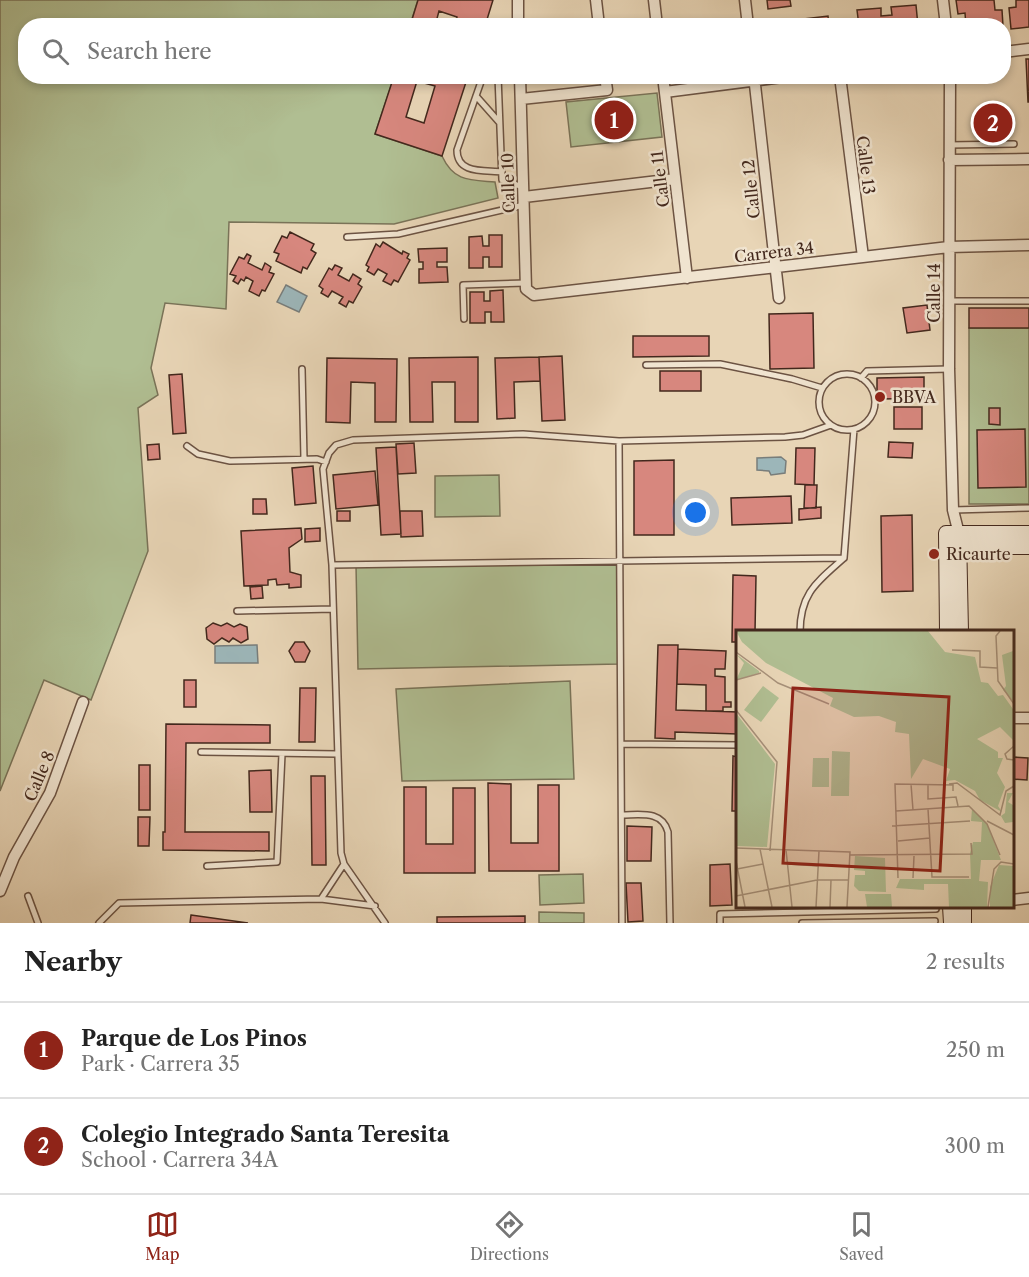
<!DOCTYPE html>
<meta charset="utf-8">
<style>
body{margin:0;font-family:"Libre Caslon Text",serif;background:#f2f2f2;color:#222}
.you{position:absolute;left:696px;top:513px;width:21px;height:21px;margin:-15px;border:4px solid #fff;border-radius:50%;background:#1a73e8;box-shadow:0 0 0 9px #1a73e833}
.badge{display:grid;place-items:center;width:39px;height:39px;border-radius:50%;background:#8f2418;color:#fff;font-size:20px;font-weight:700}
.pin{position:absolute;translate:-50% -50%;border:3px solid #fff;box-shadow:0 2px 6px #0006}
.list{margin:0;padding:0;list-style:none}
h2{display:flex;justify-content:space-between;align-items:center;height:78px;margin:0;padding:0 24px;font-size:26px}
h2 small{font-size:20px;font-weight:400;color:#767676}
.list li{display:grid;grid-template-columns:39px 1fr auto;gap:18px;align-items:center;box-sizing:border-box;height:96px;padding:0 24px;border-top:2px solid #e0e0e0}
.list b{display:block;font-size:22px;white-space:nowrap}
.list p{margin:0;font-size:20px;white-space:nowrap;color:#767676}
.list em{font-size:20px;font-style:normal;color:#767676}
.icon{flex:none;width:33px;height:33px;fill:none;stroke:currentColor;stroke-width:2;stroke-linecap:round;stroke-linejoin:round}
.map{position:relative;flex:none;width:1029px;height:923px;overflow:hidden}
.search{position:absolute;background:#fff;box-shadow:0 3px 9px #0003;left:18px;right:18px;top:18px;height:66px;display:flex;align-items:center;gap:15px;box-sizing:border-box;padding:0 21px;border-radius:24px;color:#767676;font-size:22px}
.sheet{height:270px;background:#fff}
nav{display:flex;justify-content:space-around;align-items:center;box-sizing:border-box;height:84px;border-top:2px solid #e0e0e0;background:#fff;font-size:16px;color:#767676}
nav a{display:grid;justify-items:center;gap:3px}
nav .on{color:#8f2418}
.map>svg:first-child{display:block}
.green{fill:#b0be92;stroke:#7a7358;stroke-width:1.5}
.water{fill:#9cb6b9;stroke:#787d7b;stroke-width:1.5}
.building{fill:#d7877e;stroke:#43281d;stroke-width:1.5;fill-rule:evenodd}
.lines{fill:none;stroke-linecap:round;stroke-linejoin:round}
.lane-casing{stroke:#6c5343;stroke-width:8}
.street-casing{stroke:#6c5343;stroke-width:13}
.secondary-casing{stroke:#43281d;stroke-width:16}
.lane{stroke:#f0e4d0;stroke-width:5}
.street{stroke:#f0e4d0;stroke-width:10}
.secondary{stroke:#f0e4d0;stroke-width:14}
.poi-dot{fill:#8f2418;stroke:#f0e4d0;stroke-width:2}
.labels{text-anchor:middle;stroke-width:5;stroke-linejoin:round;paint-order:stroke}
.street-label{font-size:16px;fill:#43281d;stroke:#f0e4d0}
.poi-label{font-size:16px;fill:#43281d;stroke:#f0e4d0;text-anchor:start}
.inset-road{fill:none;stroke:#a69079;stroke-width:1.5}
.view{fill:#8f2418;fill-opacity:0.15;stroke:#8f2418;stroke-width:3}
.inset-edge{fill:none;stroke:#43281d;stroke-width:3}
</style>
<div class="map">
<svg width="1029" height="923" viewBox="0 0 1029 923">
<rect width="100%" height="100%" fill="#e8d5b6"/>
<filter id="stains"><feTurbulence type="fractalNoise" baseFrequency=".00333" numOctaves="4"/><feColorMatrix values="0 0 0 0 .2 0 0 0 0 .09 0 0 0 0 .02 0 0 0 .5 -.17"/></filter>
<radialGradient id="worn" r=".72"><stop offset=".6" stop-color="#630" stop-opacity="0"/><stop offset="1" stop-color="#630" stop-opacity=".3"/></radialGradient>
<path class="green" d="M0,0H418L410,25L26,26V76L394,77L375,134L442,156C454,182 470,180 495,182L498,198L394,224L229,222L226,309L165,303L151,368L158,395L138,408L148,551L91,700L44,680L0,791Z
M657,93L662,137L571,147L566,102Z
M969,328H1029V504H969Z
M499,475L500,516L435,517V476Z
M617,559L619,664L358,669L356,565Z
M570,681L574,779L402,781L396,689Z
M583,874L584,903L540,905L539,875Z
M539,912L584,913V923H539Z"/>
<path class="water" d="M286,285L307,296L299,312L277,302Z
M781,457L786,461L785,473L771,475L769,471L757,470V458Z
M257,645L258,663H215V646Z"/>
<path class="building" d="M418,0H493L485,26H455L457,17L439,11L435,26H410Z
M767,0H790L791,6L768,9Z
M956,0H994L995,10H1002L1003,26H966L965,13L958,14Z
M1016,0H1029V27L1011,29L1009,8L1016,7Z
M916,5L918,26H859L857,10L881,8V16L892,15L891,7Z
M828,16L829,26H804V19Z
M793,19L794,26H770V22Z
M1026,59H1029V102H1028Z
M394,76H468L442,156L375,134ZM417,81L435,86L424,123L406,117Z
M290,232L314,244L311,250L316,253L307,269L303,267L301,273L276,261L279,254L274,252L282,236L287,238Z
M489,235H502V267H489V257H483V268H469V237L482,236L483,246H489Z
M383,242L402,254L403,251L409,254L407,258L410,260L398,282L394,280L391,285L383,281L387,274L378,269L374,275L367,271L369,267L366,265L376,244L380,247Z
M447,248V262H437V267H447L448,282L419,283V269H423V262H419L418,249Z
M247,254L251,256L248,263L262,270L265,263L271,267L269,272L274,274L265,291L262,290L259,296L249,291L253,281L246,277L244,281L241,279L238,284L233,281L236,276L230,274L239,257L244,259Z
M335,265L342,268L338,275L349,281L353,274L361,279L358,284L362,287L353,303L349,301L346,307L339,303L343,297L332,291L328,297L321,293L323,289L319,286L329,268L332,270Z
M503,290L504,322H491V312H485V323H470V292H484V301H490V291Z
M927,305L930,330L907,333L903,308Z
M969,308H1029V328H969Z
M813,313L814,368L770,369L769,314Z
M633,336H709V356L633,357Z
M562,356L565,420L542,421L539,357Z
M478,357V422H455V382H432L433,422H410L409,358Z
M539,357L540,381L514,382L515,418L497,419L495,358Z
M327,358L397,359L396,422H375V383L351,382L350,423L326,422Z
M660,371H701V391H660Z
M182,374L186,433L173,434L169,375Z
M924,377V398L883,399V394H877V378Z
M894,407H922V429H894Z
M989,408H1000V425L989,424Z
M1025,429L1026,487L978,488L977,430Z
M889,442L913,443L912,458L888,457Z
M414,443L416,473L398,474L396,444Z
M159,444L160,459L148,460L147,445Z
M396,447L401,534L381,535L376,448Z
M796,448H815L814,485L795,484Z
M674,460V535H634V461Z
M313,466L316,503L295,505L292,468Z
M375,471L378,505L336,509L333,475Z
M805,485H817L816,508H804Z
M791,496L792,523L732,525L731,498Z
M253,499H266L267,514H253Z
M821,507V518L799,520V509Z
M337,511H350V521H337Z
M400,511H422L423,536L401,537Z
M912,515L913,591L882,592L881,516Z
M301,528L302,539L289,548L290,572L301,575V587L289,588V584L277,585L276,579L268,580V585L244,586L241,531Z
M320,528V541L305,542V529Z
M733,575L756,576L755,632H738V642H732Z
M262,586L263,598L251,599L250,587Z
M213,623L221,626L227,623L234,627L240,624L247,627L248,639L241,643L233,638L229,642L222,638L214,644L207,639L206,628Z
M295,642H304L310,651L305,662H295L289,651Z
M658,645H678L676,710L738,712V734L675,732V739L655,738Z
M678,649L726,651L725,669H715V676L725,677V702H731V707H723V711H706V685L677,684Z
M184,680H196V707H184Z
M300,688H316L315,742H299Z
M166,724L270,725V743H186L185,832H269V851L163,850V832H165Z
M733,756L738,757V811H732Z
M1012,757L1028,758L1027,780L1012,779Z
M139,765H150V810H139Z
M271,770L272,812H250L249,771Z
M311,776H325L326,865H312Z
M488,783L511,784V843H538V785H559V871H489Z
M404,787H426V844H453V788H475V873H404Z
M138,817H150L149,846H138Z
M627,826L652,827L651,861H627Z
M730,864L732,905L710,906V865Z
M626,883H641L643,921L628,922Z
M191,915L248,923H190Z
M525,916V923H437V917Z"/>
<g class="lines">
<defs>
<path id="lane" d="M483,76L457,150C457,174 483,170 502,172
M498,76L502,180L523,187
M476,96L499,122
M949,145L1014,144
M347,237L398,234L524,205
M950,301H1029
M464,319L463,285L526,283
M646,365L720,364L792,379L822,388
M302,369L304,459
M819 402a28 28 0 1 1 56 0a28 28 0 1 1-56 0Z
M861,378L867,371L949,369
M619,441L622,923
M187,446L198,454L230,461L317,459L326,462
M953,510L1029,508
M332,565L844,558
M237,611L333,609
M800,632C800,593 817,582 844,558L854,429
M621,744L738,745
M201,752L337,754
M622,815C640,815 662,810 668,832L670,923
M207,866L277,862L282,754
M28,896L38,923
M321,899L344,864
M99,923L119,903L321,899L375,906
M385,923L344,864L341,853L332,565L323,469L329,453L336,445L353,440L523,434L619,441L785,437L803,435L831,425
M720,923V914L936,909V906
M802,923L935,921"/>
<path id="street" d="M518,0V26
M596,0L599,26
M654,0L657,26
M745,0L748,26
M943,0L946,26
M1004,52L1029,49
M520,76L526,289L534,295L949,247L1029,245
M663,76L687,278
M754,76L779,298
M840,76L863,257
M950,76L949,369L953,510L959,534
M665,92L790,76
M521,99L607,90L605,76
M949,160L1029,159
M524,197L675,179
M1012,718H1029
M0,891L14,857L50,793L83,702
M1012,900L1029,898"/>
<path id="secondary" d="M959,534L961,632
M951,547H1029
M947,632L946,533H1029
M950,906L951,923
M964,906V923"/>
</defs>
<use href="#lane" class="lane-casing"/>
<use href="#street" class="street-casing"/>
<use href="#secondary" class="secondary-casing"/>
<use href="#lane" class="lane"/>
<use href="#street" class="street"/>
<use href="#secondary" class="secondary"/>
</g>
<g class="poi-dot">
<circle cx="880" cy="397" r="6"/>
<circle cx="934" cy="554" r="6"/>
</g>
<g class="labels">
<g class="street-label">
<text transform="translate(866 165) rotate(83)" y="6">Calle 13</text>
<text transform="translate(660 179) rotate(-97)" y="6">Calle 11</text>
<text transform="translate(508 183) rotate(-92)" y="6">Calle 10</text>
<text transform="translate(751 189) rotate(-96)" y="6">Calle 12</text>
<text transform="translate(774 252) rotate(-7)" y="6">Carrera 34</text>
<text transform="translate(934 293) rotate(-90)" y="6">Calle 14</text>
<text transform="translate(39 776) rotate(-67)" y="6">Calle 8</text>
</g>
<g class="poi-label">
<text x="892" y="403">BBVA</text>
<text x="946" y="560">Ricaurte</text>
</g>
</g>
<g transform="translate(736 630)">
<rect width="278" height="278" fill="#e8d5b6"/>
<path d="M0,1H192L209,22L239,27L245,52L252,53L262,66L267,65L277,79V110L264,97L241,109L262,122V128H267L261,143L269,157L262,176L266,182L244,170L239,161L219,150L210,151L214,139L187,129L175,149L173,104L159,102L160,92L143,86L118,87L94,76L97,68L30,33L6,12ZM277,21V71L267,60L270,56L266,25ZM0,24L23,41V43L0,50L8,33ZM27,56L43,68L25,92L8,80ZM0,83L39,134L31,217L0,216ZM96,121L114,122L113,166H95ZM77,128H93V157H76ZM271,163H277L272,172L277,175V192L269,193L265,186L269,183ZM236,179L251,194L265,230H245L243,251L252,252L251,277H213L212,254H188V260L160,258L164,249H235L234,223L237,212H245L246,192L235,191ZM119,226L149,228L150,262L123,261L118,256L119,245H129V241L118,240ZM263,235L277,236V277H254V257ZM129,264H155L156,277H131Z" fill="#b0be92"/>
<path class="inset-road" d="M264,1L260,6L262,51L278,74M216,20L244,21V37L261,38M0,22L42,53L93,74M0,50L25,43M0,80L41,132L34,221M278,116L269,124L271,129L278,130M175,154L177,180M192,154V169L220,167L222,176M213,154L221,153L264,185L270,161L278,156M192,179L196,247H233M160,181L233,176L251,194L264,225M251,191L278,205M156,196L234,191M162,211L194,208M0,218L114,222L111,277M24,219L36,277M50,220L56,277M114,225L236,224L235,213M0,231L9,277M52,234L82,236M1,239L27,234M162,248L159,154L217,155V161M177,248L178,226M0,266L81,250H113M80,277L83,221M94,277L95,250M252,277L258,239L265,232L278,234"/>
<path class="view" d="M57,58L213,67L204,241L47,233Z"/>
<rect width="278" height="278" class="inset-edge"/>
</g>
<rect width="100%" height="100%" filter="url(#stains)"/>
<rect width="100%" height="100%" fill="url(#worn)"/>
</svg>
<div class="you"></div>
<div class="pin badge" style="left:614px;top:120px">1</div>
<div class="pin badge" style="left:993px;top:123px">2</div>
<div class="search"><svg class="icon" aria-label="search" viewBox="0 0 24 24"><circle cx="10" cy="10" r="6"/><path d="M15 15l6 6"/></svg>Search here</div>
</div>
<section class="sheet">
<h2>Nearby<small>2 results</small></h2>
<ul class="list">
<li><span class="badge">1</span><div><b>Parque de Los Pinos</b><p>Park · Carrera 35</p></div><em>250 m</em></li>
<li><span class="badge">2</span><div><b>Colegio Integrado Santa Teresita</b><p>School · Carrera 34A</p></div><em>300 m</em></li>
</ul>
</section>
<nav>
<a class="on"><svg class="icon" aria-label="map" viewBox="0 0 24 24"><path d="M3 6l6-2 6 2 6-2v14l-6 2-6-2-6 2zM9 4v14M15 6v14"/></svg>Map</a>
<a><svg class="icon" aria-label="directions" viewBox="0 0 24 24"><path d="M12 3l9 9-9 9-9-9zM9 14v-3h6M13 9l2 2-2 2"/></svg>Directions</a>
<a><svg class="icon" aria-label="saved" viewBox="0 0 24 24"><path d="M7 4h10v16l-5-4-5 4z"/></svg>Saved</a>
</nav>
